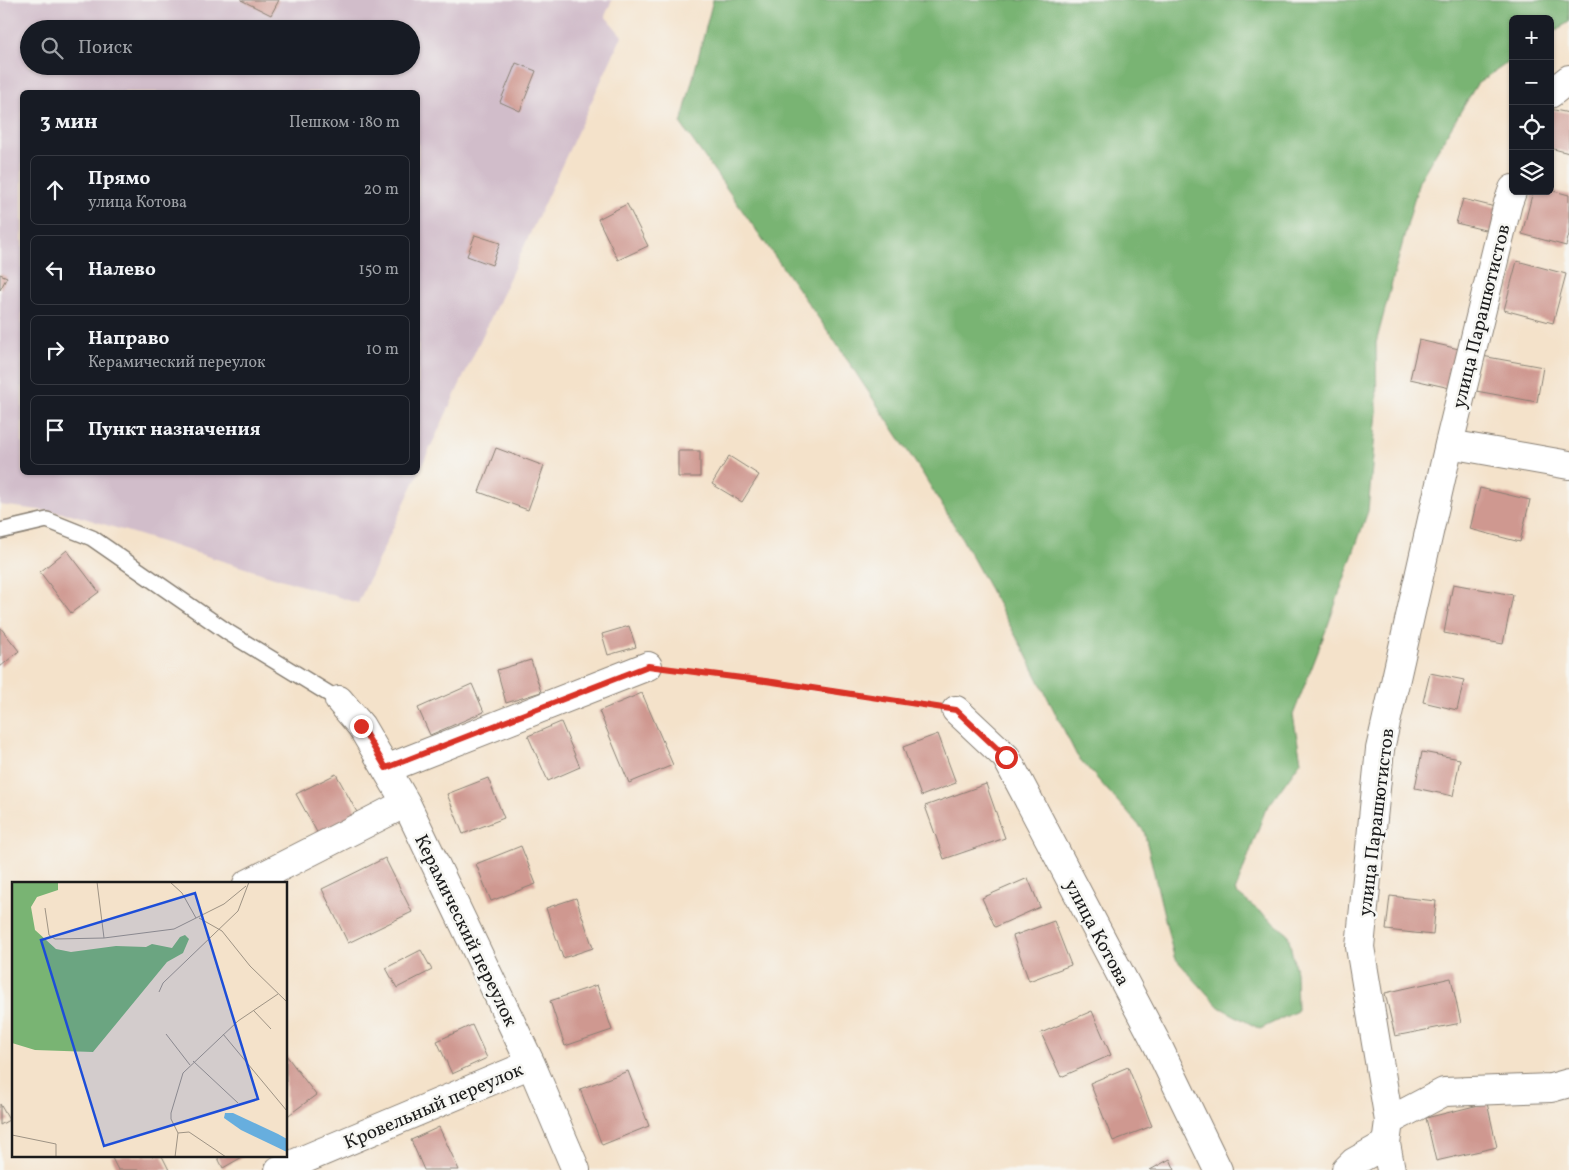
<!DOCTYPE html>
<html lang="ru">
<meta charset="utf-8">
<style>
body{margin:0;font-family:Vollkorn,serif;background:#20242c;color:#f1f3f6}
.controls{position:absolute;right:15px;top:15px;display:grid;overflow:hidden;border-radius:8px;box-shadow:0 1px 4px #0004}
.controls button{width:45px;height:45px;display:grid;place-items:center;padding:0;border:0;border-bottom:1px solid #363941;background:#171b24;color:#f1f3f6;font:25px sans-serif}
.stop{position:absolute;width:15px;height:15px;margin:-11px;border:4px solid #d93025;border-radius:50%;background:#fff}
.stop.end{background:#d93025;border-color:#fff;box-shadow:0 1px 5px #0008}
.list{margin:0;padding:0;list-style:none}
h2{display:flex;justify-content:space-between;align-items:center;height:65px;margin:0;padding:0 20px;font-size:21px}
h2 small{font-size:16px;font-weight:400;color:#9ea1a6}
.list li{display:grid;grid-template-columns:32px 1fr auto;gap:15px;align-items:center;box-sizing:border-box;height:70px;margin:0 10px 10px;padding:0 10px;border:1px solid #363941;border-radius:8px}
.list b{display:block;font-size:19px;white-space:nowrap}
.list p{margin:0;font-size:16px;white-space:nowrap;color:#9ea1a6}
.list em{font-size:16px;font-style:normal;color:#9ea1a6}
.icon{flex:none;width:28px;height:28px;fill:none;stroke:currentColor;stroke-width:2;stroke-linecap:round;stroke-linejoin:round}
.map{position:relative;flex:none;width:1569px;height:1170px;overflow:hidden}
.search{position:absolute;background:#171b24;box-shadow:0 1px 4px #0004;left:20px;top:20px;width:400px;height:55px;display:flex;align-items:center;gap:12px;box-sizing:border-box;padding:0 18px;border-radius:28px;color:#9ea1a6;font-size:19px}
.panel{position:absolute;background:#171b24;box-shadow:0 1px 4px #0004;left:20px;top:90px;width:400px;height:385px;border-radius:8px}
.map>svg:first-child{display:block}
.industrial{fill:#d1bdca;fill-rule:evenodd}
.forest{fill:#79b473;stroke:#4a6848}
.building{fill:#cf9890}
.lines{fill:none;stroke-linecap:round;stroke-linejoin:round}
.lane-casing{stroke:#887f73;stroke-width:18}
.street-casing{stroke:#887f73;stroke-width:30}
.path{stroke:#887f73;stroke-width:3;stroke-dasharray:4 4;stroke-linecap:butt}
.lane{stroke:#fff;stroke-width:15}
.street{stroke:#fff;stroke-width:28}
.route{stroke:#d93025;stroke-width:6}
.labels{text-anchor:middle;stroke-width:5;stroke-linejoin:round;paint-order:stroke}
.street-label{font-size:19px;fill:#1c1c1c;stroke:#f6f6f2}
.inset-road{fill:none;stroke:#9e9384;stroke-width:1}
.view{fill:#1d4ed8;fill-opacity:0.15;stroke:#1d4ed8;stroke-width:2.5}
.inset-edge{fill:none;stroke:#1c1c1c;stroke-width:2.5}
</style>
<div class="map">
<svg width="1569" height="1170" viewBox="0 0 1569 1170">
<rect width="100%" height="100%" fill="#f6f6f2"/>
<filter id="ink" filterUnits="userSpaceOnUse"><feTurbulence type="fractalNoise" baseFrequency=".02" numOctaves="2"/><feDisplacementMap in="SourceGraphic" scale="10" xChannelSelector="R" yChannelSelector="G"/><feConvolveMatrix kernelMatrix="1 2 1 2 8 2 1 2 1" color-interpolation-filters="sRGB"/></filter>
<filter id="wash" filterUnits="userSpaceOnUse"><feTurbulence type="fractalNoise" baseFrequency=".0096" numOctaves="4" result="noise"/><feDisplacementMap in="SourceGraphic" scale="20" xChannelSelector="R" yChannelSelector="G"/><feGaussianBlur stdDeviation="1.12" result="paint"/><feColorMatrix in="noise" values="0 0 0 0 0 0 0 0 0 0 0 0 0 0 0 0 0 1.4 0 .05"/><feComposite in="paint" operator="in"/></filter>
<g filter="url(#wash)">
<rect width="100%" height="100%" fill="#f4e2ca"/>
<path class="industrial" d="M0,0H612L605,16L622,36L358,603L71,514L0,505ZM29,29H411V66H29ZM22,92H418V472H22Z"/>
<path class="forest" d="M713,0H1569V22L1550,34V19H1513V59L1477,84L1419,181L1376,343L1377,412L1368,511L1328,625L1293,715L1301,761L1265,811L1235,892L1288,934L1296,972L1297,1011L1260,1029L1219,1007L1174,957L1144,831L1077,756L1024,651L960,535L923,474L832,337L681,124Z"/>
<g id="blocks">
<path class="building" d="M241,0H279L271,15Z
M516,63L536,71L520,111L500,102Z
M1550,109L1569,113V153L1550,148Z
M1550,190L1569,195V234L1566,246L1522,234L1533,191Z
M1463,199L1499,208L1493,232L1456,223Z
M627,204L648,246L618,260L598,219Z
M475,235L500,243L492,265L467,256Z
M1517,261L1566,274L1553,323L1504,310Z
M0,274L7,277L0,290Z
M1419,340L1459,349L1450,388L1410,379Z
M1482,356L1543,367L1537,402L1476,391Z
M496,448L544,466L528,510L479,492Z
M678,451H700V477H678Z
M729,456L759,475L742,502L712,484Z
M1480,488L1530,500L1520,542L1470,529Z
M67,550L99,592L71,613L40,572Z
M1453,584L1513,595L1503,644L1444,633Z
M629,626L636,647L608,655L602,634Z
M0,627L19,651L0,667Z
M531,660L541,692L506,703L497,670Z
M1430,673L1464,680L1457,710L1423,702Z
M472,684L484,712L430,735L418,708Z
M642,693L673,765L629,783L599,711Z
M561,722L580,767L548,781L528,736Z
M938,734L956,783L921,796L903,747Z
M1422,752L1460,759L1453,796L1415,788Z
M336,774L359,816L319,836L296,794Z
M488,778L504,818L463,834L447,794Z
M986,784L1005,838L944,859L925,806Z
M521,846L536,884L491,901L476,864Z
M385,858L412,912L348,943L322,889Z
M1028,878L1040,907L995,927L982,898Z
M1390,896L1436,901L1433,935L1386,930Z
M576,898L593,948L563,958L546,908Z
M1054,921L1071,965L1029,981L1013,936Z
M421,950L432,970L397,988L386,968Z
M1451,978L1461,1023L1395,1036L1385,993Z
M597,985L612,1030L565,1046L550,1001Z
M1092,1011L1111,1055L1061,1077L1041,1033Z
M472,1025L487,1058L452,1074L437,1041Z
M286,1055L316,1095L286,1117Z
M1128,1067L1152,1126L1113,1141L1090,1083Z
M628,1071L649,1126L602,1145L580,1089Z
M1487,1103L1497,1147L1436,1161L1426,1118Z
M0,1104L9,1120L0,1125Z
M439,1127L459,1170H424L411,1140Z
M111,1156H162L169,1170H118Z
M217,1156H244L223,1168Z
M1170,1159L1175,1170H1150Z"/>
</g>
</g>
<g filter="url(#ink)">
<use href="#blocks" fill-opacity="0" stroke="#887f73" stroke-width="1"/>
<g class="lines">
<defs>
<path id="lane" d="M0,531L47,520L92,538L229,633L339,700"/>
<path id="street" d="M1550,94L1569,79
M1449,444L1508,203L1513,189
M339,700L361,726L406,803L531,1064L576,1170
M956,710L1006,757L1156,1042L1218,1170
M386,769L648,666
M247,884L406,803
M1389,1121L1444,1092L1551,1088L1569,1083
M279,1170L531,1064
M1346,1170L1354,1162L1386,1144
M1391,1170L1386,1144L1389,1121L1360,947L1380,749L1449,444L1569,465"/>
</defs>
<use href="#lane" class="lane-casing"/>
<use href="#street" class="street-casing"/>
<path class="path" d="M673,669L773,682L929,706"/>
<use href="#lane" class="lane"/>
<use href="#street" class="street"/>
</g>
</g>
<g class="lines" filter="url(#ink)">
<path class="route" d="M361,726L386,768L648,666L773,682L956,710L1006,757"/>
</g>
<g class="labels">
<g class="street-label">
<text transform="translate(1480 316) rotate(-76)" y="7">улица Парашютистов</text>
<text transform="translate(1375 822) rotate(-83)" y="7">улица Парашютистов</text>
<text transform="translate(467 930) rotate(64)" y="7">Керамический переулок</text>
<text transform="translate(1098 932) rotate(62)" y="7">улица Котова</text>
<text transform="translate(433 1105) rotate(-23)" y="7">Кровельный переулок</text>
</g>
</g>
<g transform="translate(12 882)">
<rect width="275" height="275" fill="#f4e2ca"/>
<path d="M0,0H46V8L25,15L19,25L23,48L44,67L59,70L104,64L134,65L140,62L160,66L168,55L173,53L177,57L171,71L155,80L81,170L23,168L0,161Z" fill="#79b473"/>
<path d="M213,231H221L266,252L275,257V270L229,248L212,236Z" fill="#67aede"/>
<path class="inset-road" d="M85,0L92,56L162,47L212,22L234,4M158,0L170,11L184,36M33,26L37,53L43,57L92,56M187,36L210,49L238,84L275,120M147,110L151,101L226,29L237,0M242,129L259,147M154,152L178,183M211,152L275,229M181,179L226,221M166,251L177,250L214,275M0,253L44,262V275M163,275L166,251L159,237V231L171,191L226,139L266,112"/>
<path class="view" d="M183,11L246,217L92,264L29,58Z"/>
<rect width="275" height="275" class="inset-edge"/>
</g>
</svg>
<div class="controls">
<button>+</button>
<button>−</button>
<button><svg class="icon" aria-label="locate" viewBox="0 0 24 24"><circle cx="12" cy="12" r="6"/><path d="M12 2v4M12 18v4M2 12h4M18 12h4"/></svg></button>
<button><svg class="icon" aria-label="layers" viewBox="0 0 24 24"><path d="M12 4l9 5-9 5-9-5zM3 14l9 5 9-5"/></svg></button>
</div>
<div class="stop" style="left:1006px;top:757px"></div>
<div class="stop end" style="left:361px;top:726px"></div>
<div class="search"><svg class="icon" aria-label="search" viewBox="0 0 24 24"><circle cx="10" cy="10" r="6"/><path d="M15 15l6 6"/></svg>Поиск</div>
<section class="panel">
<h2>3 мин<small>Пешком · 180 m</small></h2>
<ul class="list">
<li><svg class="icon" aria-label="ahead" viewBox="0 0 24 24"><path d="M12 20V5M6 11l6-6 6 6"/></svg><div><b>Прямо</b><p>улица Котова</p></div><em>20 m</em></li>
<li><svg class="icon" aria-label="left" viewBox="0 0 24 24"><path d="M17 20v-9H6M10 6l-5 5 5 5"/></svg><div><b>Налево</b></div><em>150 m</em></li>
<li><svg class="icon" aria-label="right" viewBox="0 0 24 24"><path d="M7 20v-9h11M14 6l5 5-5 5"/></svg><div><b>Направо</b><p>Керамический переулок</p></div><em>10 m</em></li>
<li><svg class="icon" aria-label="arrive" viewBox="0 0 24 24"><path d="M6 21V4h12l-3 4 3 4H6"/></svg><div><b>Пункт назначения</b></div></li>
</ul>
</section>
</div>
